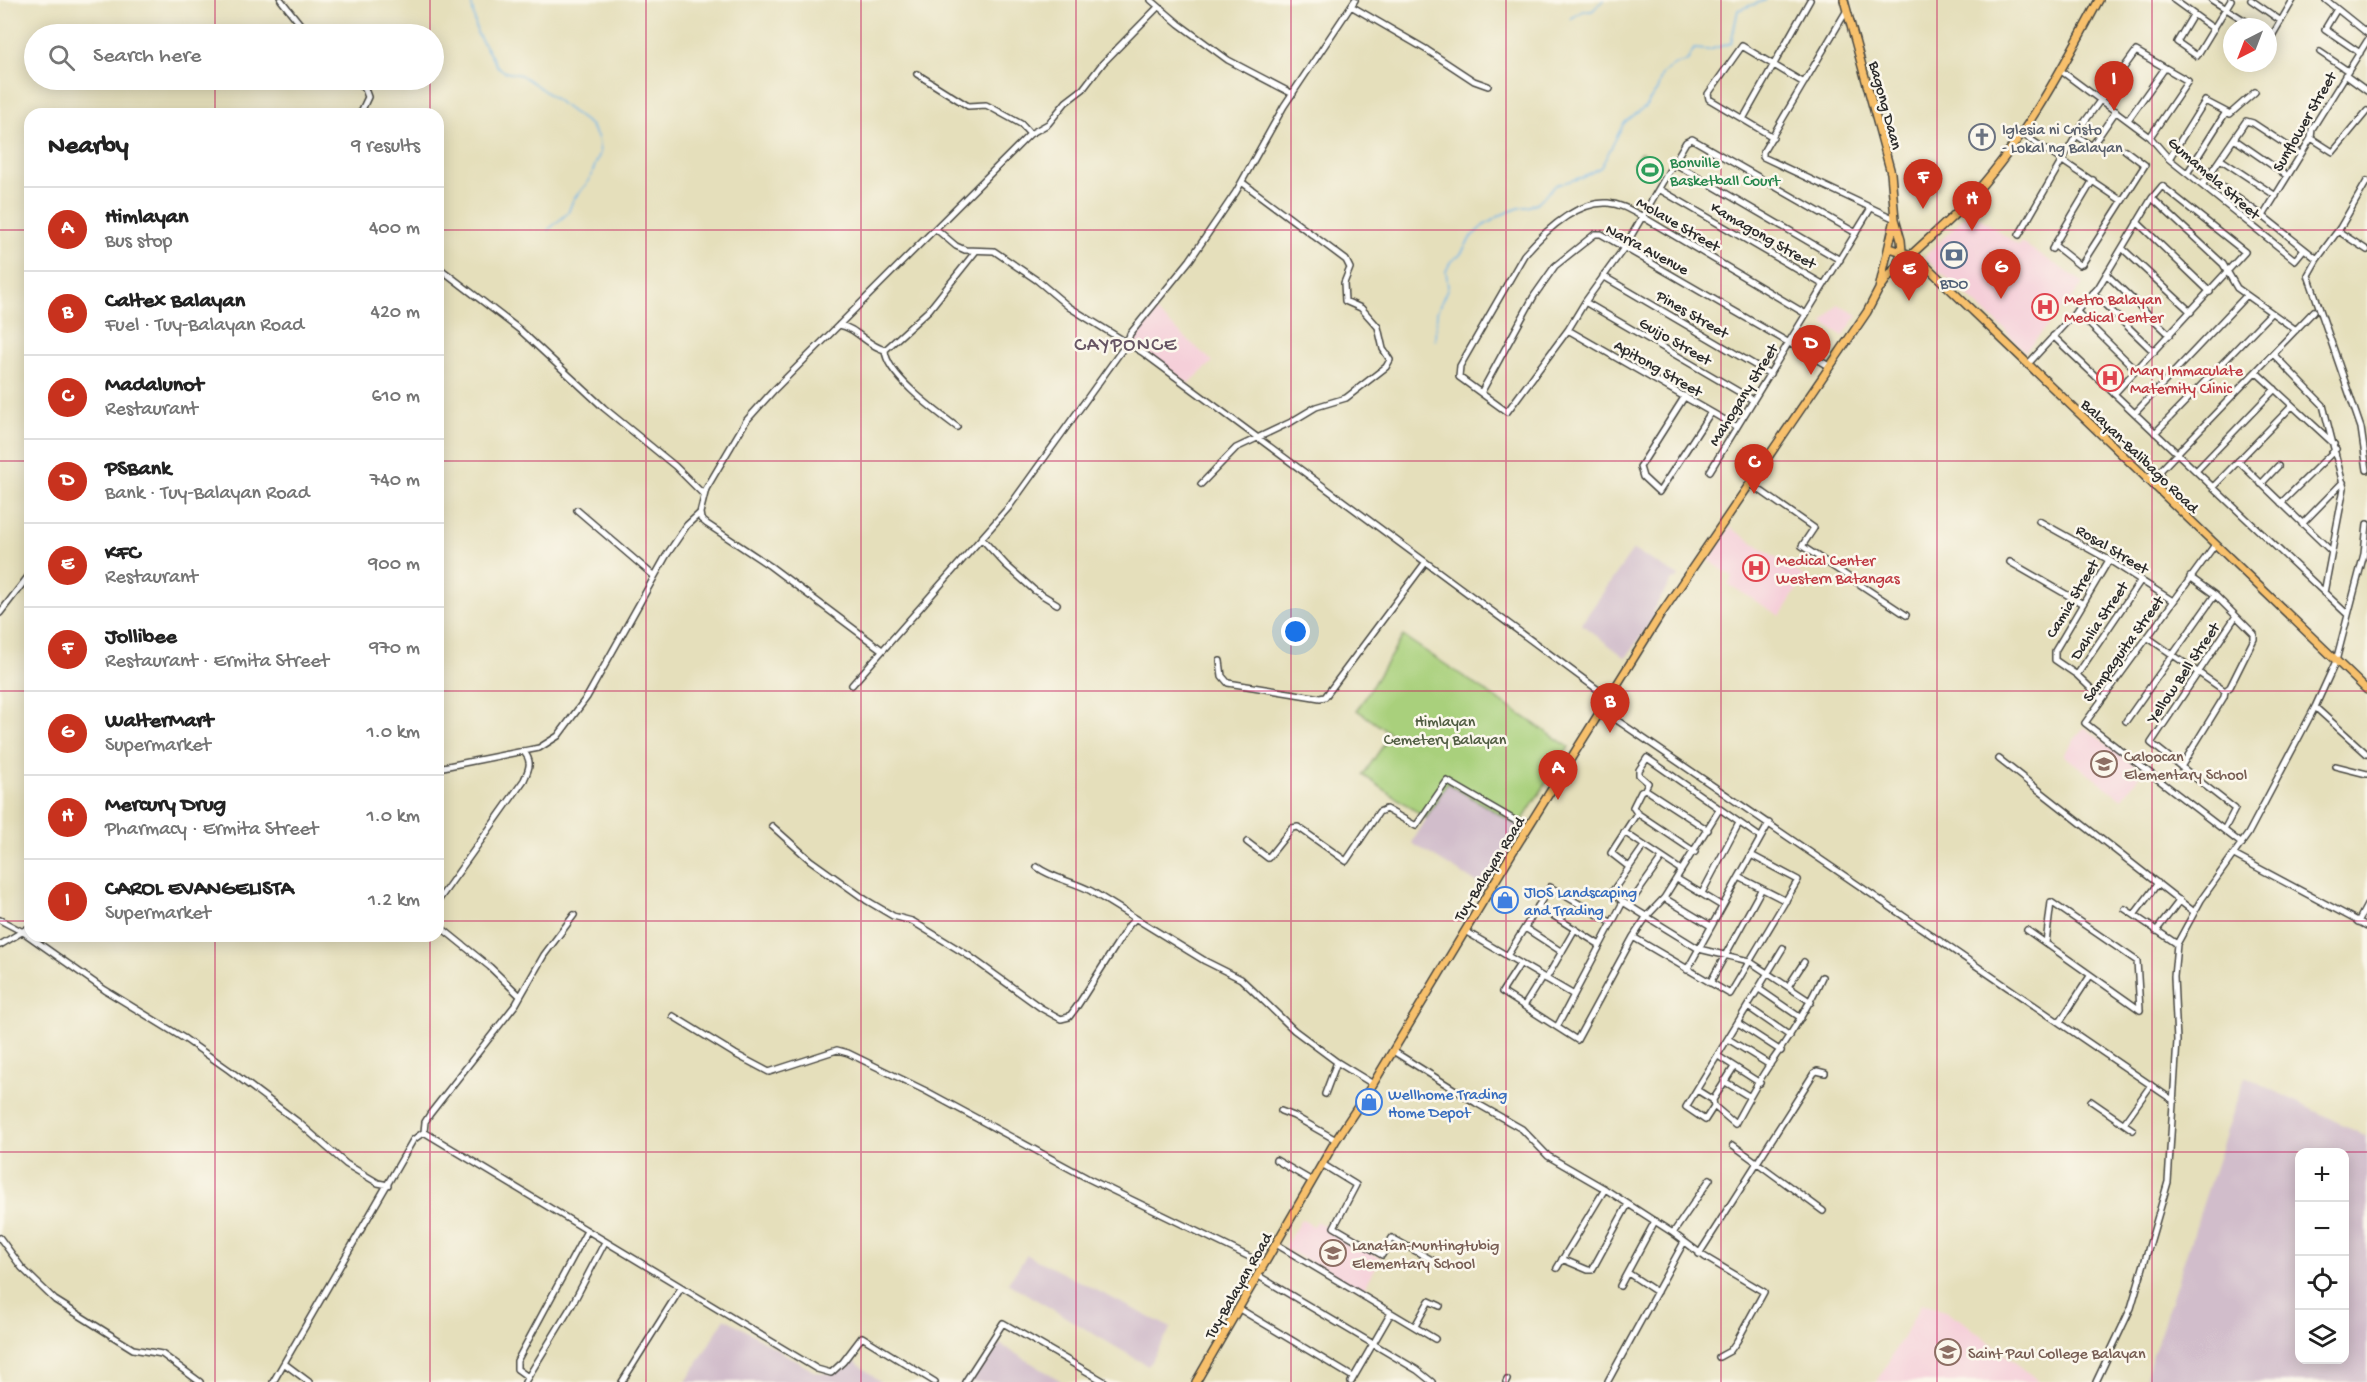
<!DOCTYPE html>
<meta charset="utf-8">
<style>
body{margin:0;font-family:"Gochi Hand",sans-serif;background:#f6f6f6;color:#222}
.controls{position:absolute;right:18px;bottom:18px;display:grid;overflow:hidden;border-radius:12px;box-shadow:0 3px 15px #0003}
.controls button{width:54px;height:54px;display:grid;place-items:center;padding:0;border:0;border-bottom:2px solid #e0e0e0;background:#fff;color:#222;font:30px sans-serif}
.compass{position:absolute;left:2223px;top:18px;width:54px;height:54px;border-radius:50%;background:#fff;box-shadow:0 3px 15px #0003;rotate:222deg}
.you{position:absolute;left:1296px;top:632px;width:21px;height:21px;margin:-15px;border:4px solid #fff;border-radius:50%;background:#1a73e8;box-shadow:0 0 0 9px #1a73e833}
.badge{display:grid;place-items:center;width:39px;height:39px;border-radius:50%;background:#c8321e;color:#fff;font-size:20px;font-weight:700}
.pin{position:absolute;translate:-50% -50px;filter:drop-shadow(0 2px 3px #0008)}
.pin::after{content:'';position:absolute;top:32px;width:21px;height:18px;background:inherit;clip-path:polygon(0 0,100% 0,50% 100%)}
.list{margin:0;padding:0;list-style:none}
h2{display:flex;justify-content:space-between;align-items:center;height:78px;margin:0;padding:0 24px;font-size:26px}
h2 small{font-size:20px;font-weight:400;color:#767676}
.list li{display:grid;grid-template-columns:39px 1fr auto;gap:18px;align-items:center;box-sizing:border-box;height:84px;padding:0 24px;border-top:2px solid #e0e0e0}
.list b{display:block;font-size:22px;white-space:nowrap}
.list p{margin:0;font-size:20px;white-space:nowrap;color:#767676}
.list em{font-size:20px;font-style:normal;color:#767676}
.icon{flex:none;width:33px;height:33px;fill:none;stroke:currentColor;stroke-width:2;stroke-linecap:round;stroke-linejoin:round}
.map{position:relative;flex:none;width:2367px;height:1382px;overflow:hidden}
.search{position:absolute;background:#fff;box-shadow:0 3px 15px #0003;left:24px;top:24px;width:420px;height:66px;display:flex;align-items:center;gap:15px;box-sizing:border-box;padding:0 21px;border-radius:33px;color:#767676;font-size:22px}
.panel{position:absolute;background:#fff;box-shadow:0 3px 15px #0003;left:24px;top:108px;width:420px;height:834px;border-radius:18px}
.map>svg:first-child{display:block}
.built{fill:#f5cfd9}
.industrial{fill:#d1bdcb;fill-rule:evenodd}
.green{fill:#a9d07b;stroke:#6a7e53;stroke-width:1.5}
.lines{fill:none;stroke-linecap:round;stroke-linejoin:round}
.stream{stroke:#75b7ea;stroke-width:1.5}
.minor-casing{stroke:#474641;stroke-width:8}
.major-casing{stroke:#474641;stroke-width:10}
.minor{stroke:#fff;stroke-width:5}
.major{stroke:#f7c06c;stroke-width:7}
.grid{fill:none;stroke:#c2185b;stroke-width:1.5;stroke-opacity:0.55}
.labels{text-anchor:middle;stroke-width:5;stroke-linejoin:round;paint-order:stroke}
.street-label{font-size:16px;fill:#2b2b2b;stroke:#fbf7ec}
.worship-label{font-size:16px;fill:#5b616d;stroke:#fbf7ec;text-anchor:start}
.leisure-label{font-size:16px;fill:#27864d;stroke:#fbf7ec;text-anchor:start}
.service-label{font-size:16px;fill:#4e5e75;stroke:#fbf7ec}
.health-label{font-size:16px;fill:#be3a42;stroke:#fbf7ec;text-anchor:start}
.park-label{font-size:16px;fill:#515d43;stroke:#fbf7ec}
.education-label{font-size:16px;fill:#785e54;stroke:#fbf7ec;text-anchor:start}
.shop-label{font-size:16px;fill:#366cbe;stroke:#fbf7ec;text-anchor:start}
.quarter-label{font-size:20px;letter-spacing:1.5px;fill:#675564;stroke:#fbf7ec}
</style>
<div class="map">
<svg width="2367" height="1382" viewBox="0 0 2367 1382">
<rect width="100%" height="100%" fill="#fbf7ec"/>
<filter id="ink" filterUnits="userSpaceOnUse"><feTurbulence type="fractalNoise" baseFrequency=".0167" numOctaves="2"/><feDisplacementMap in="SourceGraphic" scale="12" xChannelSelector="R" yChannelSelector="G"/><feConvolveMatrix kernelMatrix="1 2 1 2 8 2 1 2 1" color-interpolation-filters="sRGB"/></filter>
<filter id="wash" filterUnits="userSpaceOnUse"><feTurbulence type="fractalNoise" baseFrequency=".008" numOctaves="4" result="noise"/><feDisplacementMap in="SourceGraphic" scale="24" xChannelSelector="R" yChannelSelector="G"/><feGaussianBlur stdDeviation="1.35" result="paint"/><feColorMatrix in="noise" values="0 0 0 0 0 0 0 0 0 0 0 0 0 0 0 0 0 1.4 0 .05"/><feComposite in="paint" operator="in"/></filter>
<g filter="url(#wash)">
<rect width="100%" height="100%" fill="#e5dfbb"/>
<path class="built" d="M1970,211L2018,245L2021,242L2084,283L2025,352L2006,331L1924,257Z
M1838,304L1858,315L1843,336L1823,323Z
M1154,310L1213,362L1188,384L1130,340L1144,326Z
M1730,527L1805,577L1780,616L1728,584L1733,577L1708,560Z
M2084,727L2143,771L2122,799L2063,755Z
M1301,1219L1313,1226L1316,1221L1381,1258L1363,1291L1284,1248Z
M1922,1303L1947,1312L1964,1322L2040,1382H1877Z"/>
<path class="industrial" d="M1633,550L1679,576L1677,579L1672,580L1652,612L1656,614L1626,658L1581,624Z
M1447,783L1523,828L1485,888L1412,843Z
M2245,1076L2367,1137V1382H2152L2146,1376ZM2344,1152V1360H2300V1152Z
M1027,1255L1171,1328L1148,1366L1008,1283Z
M725,1318L815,1372L834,1374L850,1358L881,1382H686Z
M998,1343L1063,1382H970Z"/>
<path class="green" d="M1641,152L1661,164L1654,176L1633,164Z
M1403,636L1569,747L1519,826L1447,783L1426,818L1363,775L1391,734L1357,710Z"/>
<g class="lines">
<path class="stream" d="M471,0L477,33L497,66L505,72L521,75L536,85L590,125L598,138L600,153L589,181L573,200L568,213L548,230
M1570,19L1583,11H1592L1604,0
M1435,340L1437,312L1448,287L1446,271L1451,261L1460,255L1471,237L1483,226L1503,214L1519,208L1530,206L1538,202L1556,185L1583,177L1601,167L1624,123L1645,107L1657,90L1662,74L1675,65L1687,61L1694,49L1709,50L1731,43L1738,10L1766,0"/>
</g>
</g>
<g filter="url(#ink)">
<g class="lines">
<defs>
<path id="minor" d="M281,0L308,34
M1151,0L1179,24L1228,60L1293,94
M2174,0L2214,29
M2212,0L2255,27
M2251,0L2281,21
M2326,0L2367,33
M1351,6L1427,50L1474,81L1488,86
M2337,9L2325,29L2360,53
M1847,10L1763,152V157L1895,219
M2193,15L2177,42L2197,56L2231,0
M2268,34L2272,36L2293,0
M2320,52L2348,71
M2060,70L2150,137L2169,159L2295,260L2304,249
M917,74L968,106L986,105L992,108L1021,124L1030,134
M2345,75L2367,91
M354,80L365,89L368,97L360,114
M1743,119L1810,0
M2128,120L2165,68
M2021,133L2122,201
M2076,135L2092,146L2116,111
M1773,137L1709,99L1708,94L1742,46L1804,83
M2311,138L2333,152L2367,111
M2234,139L2286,175
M2169,159L2205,101L2230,114L2255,92
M2220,159L2276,196
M1674,163L1840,260
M2188,172L2226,112
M2208,177L2263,216L2317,259
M2367,181L2340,228L2317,259L2308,275L2361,428L2367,470
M2203,184L2246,121L2253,123L2300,154
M1659,189L1824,285
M2152,198L2223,264L2237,288L2296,330
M2263,216L2311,138L2312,129L2367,41
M2137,222L2210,292
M936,229L956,246L965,250L994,251L1038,281L1069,307L1142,352L1609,698
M2338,231L2367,250
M2019,235L2083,124L2136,51L2188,81L2150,137
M2054,245L2079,265L2082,264L2145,165L2125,150
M2122,248L2191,312
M2052,249L2093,180
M438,267L520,330L604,408L675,466L704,495
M2106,274L2170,335
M1603,276L1770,374
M2093,293L2154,352
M1585,302L1753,400
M2076,311L2136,370
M1806,314L1643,217C1632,211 1621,204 1608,203C1576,201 1544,232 1524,255L1460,366L1459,377L1507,412L1568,330L1585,302L1624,248L1686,142L1692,139L1856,233
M839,325C857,328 867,346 885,350
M1568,330L1737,427
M2053,336L2347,614
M2273,354L2323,405L2344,488L2324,593
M2028,364L2098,288L2152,198L2162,186L2245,252L2114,394
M2256,372L2334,444
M1481,393L1534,296L1555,266L1595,234H1601L1829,366
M1685,396L1640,467L1643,477L1659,492L1711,412
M2135,413L2246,296
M957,427C937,412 886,375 885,350L929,310L976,251
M2155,433L2271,313
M2238,461L2332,552
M1710,471L1871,208
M2196,471L2275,389
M2146,480L2153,473L2161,470L2314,311
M1201,484L1236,448L1291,422L1316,407L1346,398L1386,367L1390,360L1383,349L1378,327L1361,308L1345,301L1344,283L1350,268L1346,260L1243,183
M1751,484L1814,528L1802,546L1906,615
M2261,484L2278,466
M2154,487L2160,479L2161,470
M2213,487L2292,406
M2281,503L2336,449
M577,510L654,576
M2039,521L2109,560L2173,601
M2302,524L2343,482
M982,539L1006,565L1034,590L1057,604
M2214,546L2085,723L2242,844
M2010,562L2083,604
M0,613L30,574
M2147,637L2225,691
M882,650L770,566L707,524L701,519L700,513L706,489L746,421L773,391L1030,134L1048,124L1066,102L1083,89L1103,63L1158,7
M1220,661L1222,676L1228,683L1320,698L1325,697L1425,563
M2077,675L2141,580
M852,685L1009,507L1127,343L1130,334L1190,260L1236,192L1284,106L1355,0
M2102,699L2077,675L2055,660V651L2109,560
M2315,707L2367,754
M1602,710L2174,1101
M2126,721L2215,595
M1999,759L2194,912
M2335,766L2367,774
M2181,767L2224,697L2225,691L2230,687L2254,639V634L2215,595L2190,577
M438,768L539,748L558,736L587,697L666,556L687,525L700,513
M1645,789L1648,783L1639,775V770L1647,758L1760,837
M772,826L810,860L866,900L893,916L912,921L969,956L1041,1008L1061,1019L1069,1017L1078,1005L1129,925L1135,919
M2224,830L2235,809L2151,743L2236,616
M1624,832L1681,870
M1247,842L1268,858L1292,828L1298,827L1346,861L1379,812L1386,809L1416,826L1447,781L1528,828
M1695,852L1637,813L1633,807L1641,791L1645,789L1708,830
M2234,855L2367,926
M1037,867C1053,879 1073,881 1091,891L1205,961L1241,979L1294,1030L1337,1062L1373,1084
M1629,867L1611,853L1637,813
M1739,877L1786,901
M1677,879L1722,906
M1702,893L1739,823
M1664,898L1711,926
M438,901L524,780C529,769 533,761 523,751
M1623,902L1612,892L1644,846
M1629,905L1662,858
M1538,906L1600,945
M2125,909L2177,944
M2134,915L2158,883
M0,920L23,932L105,990L185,1039L229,1070L298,1122L346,1164L378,1183L388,1185
M2358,922L2367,905
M438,925L490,967L519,995
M1525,928L1562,952
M2027,930L2140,1010
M1465,931L1574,995
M2156,931L2180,900
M1633,937L1730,994L1798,880L1751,855
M2046,943L2051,902L2137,961L2140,1010
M0,945L30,927
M1507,956L1550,887L1612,923
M1520,964L1502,992L1577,1040L1633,937L1647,916L1664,898L1719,810
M1687,970L1769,823
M1546,979L1575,929
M1710,983L1761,890
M1789,985L1804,962
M1759,989L1801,1018
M1524,1006L1542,977
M1748,1007L1790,1036
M673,1016L735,1054L769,1072L837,1050L848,1053L926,1091L1089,1179L1264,1264
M2060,1022L2090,976
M1738,1023L1781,1051
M1557,1027L1623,902L1699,949L1749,961L1811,1002
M1728,1039L1770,1065
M1393,1051L1476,1103L1522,1129L1548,1156L1605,1189L1673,1233L1705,1257L1764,1292L1737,1341L1730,1351L1719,1357
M1718,1056L1760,1083
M1734,1067L1713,1100L1714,1106L1705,1120L1686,1107L1783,948
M1724,1081L1750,1097
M1697,1090L1713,1100
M1325,1094L1337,1062
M2091,1101L2133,1130
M1714,1106L1735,1124C1746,1104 1757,1083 1770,1064C1790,1036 1808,1008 1822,977
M1281,1111L1294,1116L1336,1140
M2124,1123L2151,1085
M424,1132L425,1122L430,1114L516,1004L544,955L574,915
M1733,1145L1823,1211
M1276,1160L1312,1181
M1322,1164L1356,1185L1334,1227L1382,1255L1392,1238L1441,1265
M1673,1233L1710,1179
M0,1238L22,1268L55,1300L133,1349L162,1354L200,1382
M1276,1244L1435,1339
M1699,1254L1814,1073L1817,1071L1825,1073
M1562,1259L1588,1270H1592L1628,1204
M1557,1268L1605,1189
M1628,1273L1657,1292
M1257,1275L1417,1370L1432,1382
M1620,1286L1655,1221
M1238,1308L1353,1377
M1415,1326L1429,1301L1440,1306
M285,1364L309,1382
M528,1377L517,1369V1361L587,1231
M1608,1381L1684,1242
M273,1382L413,1140L424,1132L817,1369L831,1373L843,1362L862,1337L935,1382
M525,1382L572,1305L605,1242
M622,1382L681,1288
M965,1382L1003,1323L1105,1382
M1351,1382L1391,1313
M1506,1382L1507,1380
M2096,1382L2131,1308L2168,1182L2177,1041L2174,977L2177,944L2201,900L2248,834L2315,707L2336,661L2364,554L2367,524"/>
<path id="major" d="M1844,0L1891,173L1895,219L1901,240L1902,251L1897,265L1881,287
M1890,248L1911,255L1923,263L2367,690
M1911,255C1929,238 1948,222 1965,204C2021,146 2061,71 2099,0
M1196,1382L1336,1140L1373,1084L1512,853L1661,614L1867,312L1879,289L1895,219"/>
</defs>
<use href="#minor" class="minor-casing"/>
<use href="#major" class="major-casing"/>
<use href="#minor" class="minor"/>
<use href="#major" class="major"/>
</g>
</g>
<path class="grid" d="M215,0V34M430,0V34M646,0V1382M861,0V1382M1076,0V1382M1291,0V1382M1506,0V1382M1721,0V1382M1937,0V1382M2152,0V1382M215,80V114M430,80V114M0,230H30M438,230H2367M0,461H30M438,461H2367M0,691H30M438,691H2367M0,921H30M438,921H2367M215,936V1382M430,936V1382M0,1152H2367"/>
<defs>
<symbol id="church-ring" viewBox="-11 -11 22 22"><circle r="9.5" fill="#fbf7ec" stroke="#6b7280" stroke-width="1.5"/><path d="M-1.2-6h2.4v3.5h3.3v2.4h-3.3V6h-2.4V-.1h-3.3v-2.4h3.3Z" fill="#6b7280"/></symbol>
<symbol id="stadium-ring" viewBox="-11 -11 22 22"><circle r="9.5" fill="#fbf7ec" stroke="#2e9e5b" stroke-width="1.5"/><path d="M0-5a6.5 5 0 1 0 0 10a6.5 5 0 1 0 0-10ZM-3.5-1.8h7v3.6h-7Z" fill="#2e9e5b"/></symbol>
<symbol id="bank-ring" viewBox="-11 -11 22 22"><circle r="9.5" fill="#fbf7ec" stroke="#5c6f8a" stroke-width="1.5"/><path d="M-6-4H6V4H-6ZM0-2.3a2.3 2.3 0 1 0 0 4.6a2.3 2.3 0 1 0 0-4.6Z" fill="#5c6f8a"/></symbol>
<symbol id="hospital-ring" viewBox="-11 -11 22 22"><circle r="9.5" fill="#fbf7ec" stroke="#e0444e" stroke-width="1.5"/><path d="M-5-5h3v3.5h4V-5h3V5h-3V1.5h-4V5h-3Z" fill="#e0444e"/></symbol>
<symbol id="school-ring" viewBox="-11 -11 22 22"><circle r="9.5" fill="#fbf7ec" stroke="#8d6e63" stroke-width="1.5"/><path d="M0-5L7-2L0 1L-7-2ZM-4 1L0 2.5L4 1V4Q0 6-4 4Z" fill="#8d6e63"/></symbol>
<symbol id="shop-ring" viewBox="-11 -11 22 22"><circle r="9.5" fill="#fbf7ec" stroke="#3f7fe0" stroke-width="1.5"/><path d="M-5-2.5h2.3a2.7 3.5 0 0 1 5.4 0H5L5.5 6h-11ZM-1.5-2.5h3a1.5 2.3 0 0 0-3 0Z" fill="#3f7fe0"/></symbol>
<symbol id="university-ring" viewBox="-11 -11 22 22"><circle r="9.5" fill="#fbf7ec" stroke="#8d6e63" stroke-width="1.5"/><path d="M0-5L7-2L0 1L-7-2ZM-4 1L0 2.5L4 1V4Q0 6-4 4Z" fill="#8d6e63"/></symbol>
</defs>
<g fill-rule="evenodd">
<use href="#church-ring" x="1967" y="122" width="30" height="30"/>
<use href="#stadium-ring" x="1635" y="155" width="30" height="30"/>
<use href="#bank-ring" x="1939" y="240" width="30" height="30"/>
<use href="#hospital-ring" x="2030" y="292" width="30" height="30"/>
<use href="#hospital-ring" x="2095" y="363" width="30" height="30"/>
<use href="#hospital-ring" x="1741" y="553" width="30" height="30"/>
<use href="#school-ring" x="2089" y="749" width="30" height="30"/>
<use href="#shop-ring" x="1490" y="885" width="30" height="30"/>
<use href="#shop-ring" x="1354" y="1087" width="30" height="30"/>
<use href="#school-ring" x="1318" y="1238" width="30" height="30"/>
<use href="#university-ring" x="1933" y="1337" width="30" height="30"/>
</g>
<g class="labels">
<g class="street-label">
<text transform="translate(1887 105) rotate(75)" y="6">Bagong Daan</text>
<text transform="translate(2303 121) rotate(-60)" y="6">Sunflower Street</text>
<text transform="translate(2215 177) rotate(41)" y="6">Gumamela Street</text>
<text transform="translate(1679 223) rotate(30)" y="6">Molave Street</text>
<text transform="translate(1764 234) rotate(30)" y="6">Kamagong Street</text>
<text transform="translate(1648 248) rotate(28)" y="6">Narra Avenue</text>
<text transform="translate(1693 313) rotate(30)" y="6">Pines Street</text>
<text transform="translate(1676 340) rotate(30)" y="6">Guijo Street</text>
<text transform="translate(1659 367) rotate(30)" y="6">Apitong Street</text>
<text transform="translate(1742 394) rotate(-58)" y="6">Mahogany Street</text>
<text transform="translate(2141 455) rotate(44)" y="6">Balayan-Balibago Road</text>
<text transform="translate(2113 548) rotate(31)" y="6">Rosal Street</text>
<text transform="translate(2071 598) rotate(-59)" y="6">Camia Street</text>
<text transform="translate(2098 620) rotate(-56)" y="6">Dahlia Street</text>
<text transform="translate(2122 648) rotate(-54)" y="6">Sampaguita Street</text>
<text transform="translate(2182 672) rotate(-56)" y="6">Yellow Bell Street</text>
<text transform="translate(1488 868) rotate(-58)" y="6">Tuy-Balayan Road</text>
<text transform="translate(1237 1285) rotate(-60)" y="6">Tuy-Balayan Road</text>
</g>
<g class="worship-label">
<text x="2002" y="134">Iglesia ni Cristo<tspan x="2002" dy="18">- Lokal ng Balayan</tspan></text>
</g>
<g class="leisure-label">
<text x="1670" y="167">Bonville<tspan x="1670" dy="18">Basketball Court</tspan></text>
</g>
<g class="service-label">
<text x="1954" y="288">BDO</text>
</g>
<g class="health-label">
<text x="2064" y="304">Metro Balayan<tspan x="2064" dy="18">Medical Center</tspan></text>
<text x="2130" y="375">Mary Immaculate<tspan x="2130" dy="18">Maternity Clinic</tspan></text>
<text x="1776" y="565">Medical Center<tspan x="1776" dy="18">Western Batangas</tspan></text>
</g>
<g class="park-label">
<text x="1445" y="726">Himlayan<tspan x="1445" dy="18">Cemetery Balayan</tspan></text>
</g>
<g class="education-label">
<text x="2124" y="761">Caloocan<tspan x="2124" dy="18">Elementary School</tspan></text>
<text x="1352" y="1250">Lanatan-Muntingtubig<tspan x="1352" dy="18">Elementary School</tspan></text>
<text x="1968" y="1358">Saint Paul College Balayan</text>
</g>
<g class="shop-label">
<text x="1524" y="897">JIOS Landscaping<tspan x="1524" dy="18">and Trading</tspan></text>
<text x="1388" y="1099">Wellhome Trading<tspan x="1388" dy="18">Home Depot</tspan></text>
</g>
<g class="quarter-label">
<text x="1126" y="350">CAYPONCE</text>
</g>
</g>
</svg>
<div class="controls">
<button>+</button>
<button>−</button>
<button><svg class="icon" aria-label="locate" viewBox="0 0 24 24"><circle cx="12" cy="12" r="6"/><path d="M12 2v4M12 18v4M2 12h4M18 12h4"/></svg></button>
<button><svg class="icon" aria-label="layers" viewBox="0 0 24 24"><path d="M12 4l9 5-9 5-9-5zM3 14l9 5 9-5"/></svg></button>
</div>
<svg class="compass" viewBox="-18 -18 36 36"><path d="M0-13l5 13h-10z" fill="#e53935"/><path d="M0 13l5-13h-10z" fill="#767676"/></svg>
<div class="you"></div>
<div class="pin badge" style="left:1558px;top:800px">A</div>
<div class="pin badge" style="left:1610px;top:733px">B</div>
<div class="pin badge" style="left:1754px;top:494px">C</div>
<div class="pin badge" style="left:1811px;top:375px">D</div>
<div class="pin badge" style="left:1909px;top:301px">E</div>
<div class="pin badge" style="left:1923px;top:209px">F</div>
<div class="pin badge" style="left:2001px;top:299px">G</div>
<div class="pin badge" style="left:1972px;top:231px">H</div>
<div class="pin badge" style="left:2114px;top:111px">I</div>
<div class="search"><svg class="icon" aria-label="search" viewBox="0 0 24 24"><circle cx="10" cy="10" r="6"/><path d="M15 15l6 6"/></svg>Search here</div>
<section class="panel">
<h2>Nearby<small>9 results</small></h2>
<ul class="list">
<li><span class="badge">A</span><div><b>Himlayan</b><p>Bus stop</p></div><em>400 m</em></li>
<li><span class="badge">B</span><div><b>Caltex Balayan</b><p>Fuel · Tuy-Balayan Road</p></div><em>420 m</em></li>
<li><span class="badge">C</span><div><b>Madalunot</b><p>Restaurant</p></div><em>610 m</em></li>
<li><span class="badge">D</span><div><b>PSBank</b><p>Bank · Tuy-Balayan Road</p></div><em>740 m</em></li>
<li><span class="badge">E</span><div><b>KFC</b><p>Restaurant</p></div><em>900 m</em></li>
<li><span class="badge">F</span><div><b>Jollibee</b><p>Restaurant · Ermita Street</p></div><em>970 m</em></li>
<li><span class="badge">G</span><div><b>WalterMart</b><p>Supermarket</p></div><em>1.0 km</em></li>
<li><span class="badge">H</span><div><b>Mercury Drug</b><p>Pharmacy · Ermita Street</p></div><em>1.0 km</em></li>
<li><span class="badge">I</span><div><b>CAROL EVANGELISTA</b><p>Supermarket</p></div><em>1.2 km</em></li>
</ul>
</section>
</div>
